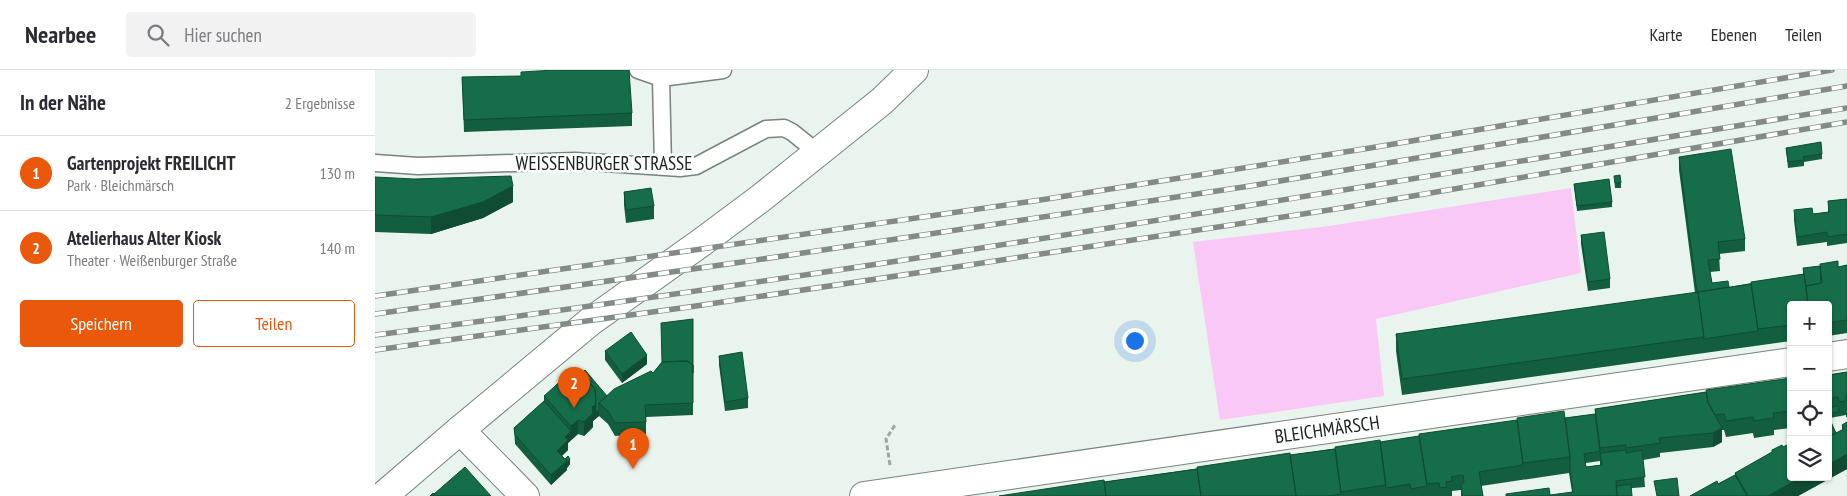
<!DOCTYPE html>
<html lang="de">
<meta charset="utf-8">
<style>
body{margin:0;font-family:"PT Sans Narrow",sans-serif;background:#f2f2f3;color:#2b2b33}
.controls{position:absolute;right:15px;bottom:15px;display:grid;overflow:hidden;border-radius:5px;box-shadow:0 1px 4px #0004}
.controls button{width:45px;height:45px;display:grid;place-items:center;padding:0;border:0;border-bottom:1px solid #e1e1e2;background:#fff;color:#2b2b33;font:25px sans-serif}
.you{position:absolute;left:759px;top:270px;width:18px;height:18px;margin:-12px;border:4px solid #fff;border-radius:50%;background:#1a73e8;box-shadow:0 0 0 8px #1a73e833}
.badge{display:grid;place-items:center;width:32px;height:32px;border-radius:50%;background:#ea580c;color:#fff;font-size:16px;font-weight:700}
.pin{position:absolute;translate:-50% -41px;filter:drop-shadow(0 1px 2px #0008)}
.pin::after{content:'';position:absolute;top:26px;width:18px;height:15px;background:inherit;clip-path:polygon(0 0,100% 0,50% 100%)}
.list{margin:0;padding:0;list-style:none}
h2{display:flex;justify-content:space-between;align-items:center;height:65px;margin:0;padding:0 20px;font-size:21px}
h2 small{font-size:16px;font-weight:400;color:#7c7c81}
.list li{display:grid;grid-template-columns:32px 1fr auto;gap:15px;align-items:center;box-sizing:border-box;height:75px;padding:0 20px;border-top:1px solid #e1e1e2}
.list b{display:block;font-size:19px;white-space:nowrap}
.list p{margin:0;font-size:16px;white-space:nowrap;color:#7c7c81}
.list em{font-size:16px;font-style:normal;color:#7c7c81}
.actions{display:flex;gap:10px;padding:15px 20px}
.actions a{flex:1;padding:11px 0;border:1px solid #ea580c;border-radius:5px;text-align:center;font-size:18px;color:#ea580c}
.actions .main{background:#ea580c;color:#fff}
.icon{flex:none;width:28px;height:28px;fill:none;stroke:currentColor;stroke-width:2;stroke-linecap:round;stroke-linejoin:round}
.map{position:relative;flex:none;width:1472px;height:426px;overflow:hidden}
header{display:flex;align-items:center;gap:30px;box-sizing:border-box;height:70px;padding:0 25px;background:#fff;border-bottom:1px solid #e1e1e2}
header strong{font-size:24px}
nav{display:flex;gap:28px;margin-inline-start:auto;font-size:18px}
.search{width:350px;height:45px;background:#f2f2f3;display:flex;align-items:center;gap:12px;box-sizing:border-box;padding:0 18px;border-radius:5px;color:#7c7c81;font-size:19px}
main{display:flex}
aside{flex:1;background:#fff}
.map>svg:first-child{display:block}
.green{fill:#f9c8f6}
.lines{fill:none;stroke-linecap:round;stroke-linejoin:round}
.service-casing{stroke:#79827c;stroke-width:19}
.minor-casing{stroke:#79827c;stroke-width:30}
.tertiary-casing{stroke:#79827c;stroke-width:30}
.path{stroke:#9fa6a2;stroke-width:3;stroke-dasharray:5 2.5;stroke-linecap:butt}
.service{stroke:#fff;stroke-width:16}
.minor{stroke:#fff;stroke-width:28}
.tertiary{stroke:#fff;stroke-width:28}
.rail-casing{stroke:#848b87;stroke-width:5.5}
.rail{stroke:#fdfffe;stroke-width:4;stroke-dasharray:11;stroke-linecap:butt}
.wall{fill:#125e3f;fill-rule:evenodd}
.shaded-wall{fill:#0f4c33}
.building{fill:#156d49;stroke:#0f4c33}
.labels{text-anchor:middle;stroke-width:5;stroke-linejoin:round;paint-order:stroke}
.street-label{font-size:19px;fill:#1b1e1c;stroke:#fdfffe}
</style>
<header>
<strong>Nearbee</strong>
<div class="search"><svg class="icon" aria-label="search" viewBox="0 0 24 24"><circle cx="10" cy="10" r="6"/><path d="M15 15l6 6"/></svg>Hier suchen</div>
<nav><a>Karte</a><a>Ebenen</a><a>Teilen</a></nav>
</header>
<main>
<aside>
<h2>In der Nähe<small>2 Ergebnisse</small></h2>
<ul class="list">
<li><span class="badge">1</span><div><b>Gartenprojekt FREILICHT</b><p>Park · Bleichmärsch</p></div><em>130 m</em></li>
<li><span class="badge">2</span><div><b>Atelierhaus Alter Kiosk</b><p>Theater · Weißenburger Straße</p></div><em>140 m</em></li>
</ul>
<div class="actions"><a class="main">Speichern</a><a>Teilen</a></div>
</aside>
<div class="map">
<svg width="1472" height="426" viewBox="0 0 1472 426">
<rect width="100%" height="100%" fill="#eaf4ee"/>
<path class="green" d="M1196,118L1206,203L1001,249L1009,326L845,350L818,172L954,156Z"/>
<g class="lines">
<defs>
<path id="service" d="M263,0L286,8L288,96
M286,8L348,0
M0,93L43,96L200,91L305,98L321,96L391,59L409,58L417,62L442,82"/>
<path id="minor" d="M1453,287L1472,284
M85,360L150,426
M489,426L1416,292"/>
<path id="tertiary" d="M8,426L85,360L216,251L327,172L386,128L507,31L539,0"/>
</defs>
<use href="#service" class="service-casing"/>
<use href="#minor" class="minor-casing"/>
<use href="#tertiary" class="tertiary-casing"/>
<path class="path" d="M515,395L511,369L520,355"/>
<use href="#service" class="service"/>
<use href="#minor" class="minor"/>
<use href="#tertiary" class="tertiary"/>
<defs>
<path id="rail" d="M0,226L659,131L995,78L1457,0
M0,244L381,190L875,116L1472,16
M0,265C492,202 982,117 1472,38
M0,280L321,236L568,199L967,138L1472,52"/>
</defs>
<use href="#rail" class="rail-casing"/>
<use href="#rail" class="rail"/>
</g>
<path class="wall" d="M87,7L257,43V56L89,62Z
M1411,78L1447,84V89L1429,92V96L1413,98Z
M1304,87L1370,169V181L1344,184L1345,201L1335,202L1337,213L1354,217L1428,204V198L1445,204V194L1463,197L1472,195V263L1453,266V235H1416V271L1027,325L1021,281V264L1320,223L1304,100Z
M1239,106L1246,113V118H1240Z
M0,107L138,132L108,148L56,164L0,162Z
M1199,114L1237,132V137L1202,141Z
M249,122L279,136V149L251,153L249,135Z
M1472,129V173L1452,176V172L1422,176L1419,150V140L1438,144L1453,142V131Z
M1206,165L1235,209V218L1213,221L1206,174Z
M318,249V345L271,347V364L240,366L233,354L224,346L218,351V357L209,366L203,364L193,373V380L187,386L195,394L192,398V400L176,415L140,374L139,358L169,331V326L206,304L232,326L278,303L287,292Z
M230,281L272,294L247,313L230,290Z
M344,286L373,328V338L350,341L344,295Z
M1472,302V347H1471V345L1455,348L1456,352L1461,363L1467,360V355L1472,352V399L1423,426H1315L1343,414L1360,405V403L1397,383V380L1408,377L1453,407V305Z
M1416,308V358L1399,360V365L1379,368L1378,363L1351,367L1349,360H1347V372L1338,377L1285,383V387L1268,390L1270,417L1175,425L1197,422L1194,403L1106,416L1108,426H1086V420L1077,421V426H624L729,412L1005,372L1220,344V339L1331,322ZM1225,391V395L1211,397V393Z"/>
<path class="shaded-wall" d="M138,116V132L108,148L56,164V147Z
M272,285V294L247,313V304Z
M221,334L224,340V346L218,351V357L209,366V352L217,337Z
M203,350V364L193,373V380L182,390V381L190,367L196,361V356Z
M1347,358V372L1338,377V363Z
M1472,384V399L1423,426H1393L1427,407H1453V395Z
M195,389V394L192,398V400L176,415V405L192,391Z"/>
<path class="building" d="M180,0H254L257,43L89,50L87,7L146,6V2Z
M1446,72L1447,84L1428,87L1429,90L1413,92L1411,78Z
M1356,79L1370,169L1343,172L1345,189L1333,190L1337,213L1353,211L1354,217L1323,222H1322L1304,87Z
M1245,105L1246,113H1240L1239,106Z
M136,106L138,116L108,132L56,147L0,145V107L39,109Z
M1234,109L1237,132L1202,136L1199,114Z
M276,118L279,136L251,140L249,122Z
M1472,129V164L1452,167V162L1422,167L1419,140L1437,138L1438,144L1454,142L1453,131Z
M1229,162L1235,209L1213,212L1206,165Z
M1463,191V197L1472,195V250L1453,253V235H1433L1431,216L1447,213L1445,194Z
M1445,196L1446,213L1431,216L1428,198Z
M1429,204L1433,235H1416V255L1383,259L1376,212Z
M1376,214L1383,261L1329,269L1323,222Z
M1323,222L1329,267L1027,309L1021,264Z
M318,249V303V295L312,291L287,292L286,253Z
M256,262L272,285L247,304L230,281Z
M367,282L373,328L350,332L344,286Z
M312,291L318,295V333L270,335L271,352L240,353L233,341L224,333L239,319L276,301L278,303L287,292Z
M200,298L220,319L221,334L217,337L218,343L209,352L203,350L196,356L169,326Z
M210,300L232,326L224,333V340L221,343L220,319L206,304Z
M1472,302V326H1471V331L1464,332L1463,327L1453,329V305Z
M1416,308V341L1398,343L1399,348L1379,351L1378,347L1351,351L1349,344L1340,345L1333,332L1331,320Z
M1331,322L1333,333L1347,358L1338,363L1284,368L1285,373L1251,378V375L1225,378L1220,339Z
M169,331L196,361L190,367L193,370L182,381L192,391L176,405L140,365L139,358Z
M1463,336L1464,342L1455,343L1456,352L1461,363L1453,367V338Z
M1189,341L1195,387L1148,393L1142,348Z
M1220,344L1225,381L1209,384L1211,397L1227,395L1225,383L1251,380V383L1267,380L1270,407L1241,411L1242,426H1131V424L1174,418L1175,425L1198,422L1195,399V387L1190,348Z
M1142,350L1148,395L1104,402L1108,426H1087L1086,415L1089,412L1088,405L1076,407L1077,411L1071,412L1072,417L1065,418L1064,413L1052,414L1044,364Z
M1472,352V384L1453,395V367L1469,359L1467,355Z
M1044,366L1052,416L1036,419L1035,414L1011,418L1005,372Z
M1005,370L1011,415L966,422L960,377Z
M1416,373V407H1427L1393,426H1373L1360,403L1397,382V380L1407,375L1408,377Z
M960,379L966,424L953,426H921L915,385Z
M915,383L921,426H826L822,397Z
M193,386L195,389L192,393V391L190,389Z
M90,397L116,426H61L59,424Z
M822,399L826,426H731L729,412Z
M1360,405L1372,426H1315L1342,411L1343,414Z
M1302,408L1304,426H1282L1279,411Z
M729,410L731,426H624Z
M1256,414L1257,426H1242L1241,416Z
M58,423L61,426H55Z"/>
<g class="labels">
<g class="street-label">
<text x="229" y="100">WEISSENBURGER STRASSE</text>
<text transform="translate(952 359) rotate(-8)" y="7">BLEICHMÄRSCH</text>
</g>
</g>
</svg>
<div class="controls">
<button>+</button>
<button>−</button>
<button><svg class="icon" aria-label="locate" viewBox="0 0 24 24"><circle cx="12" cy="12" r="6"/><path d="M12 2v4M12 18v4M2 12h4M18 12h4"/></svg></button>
<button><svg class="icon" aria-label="layers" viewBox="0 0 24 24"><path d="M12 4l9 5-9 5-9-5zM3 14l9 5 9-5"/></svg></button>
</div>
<div class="you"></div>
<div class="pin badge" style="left:258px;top:399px">1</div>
<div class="pin badge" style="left:199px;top:338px">2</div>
</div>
</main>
